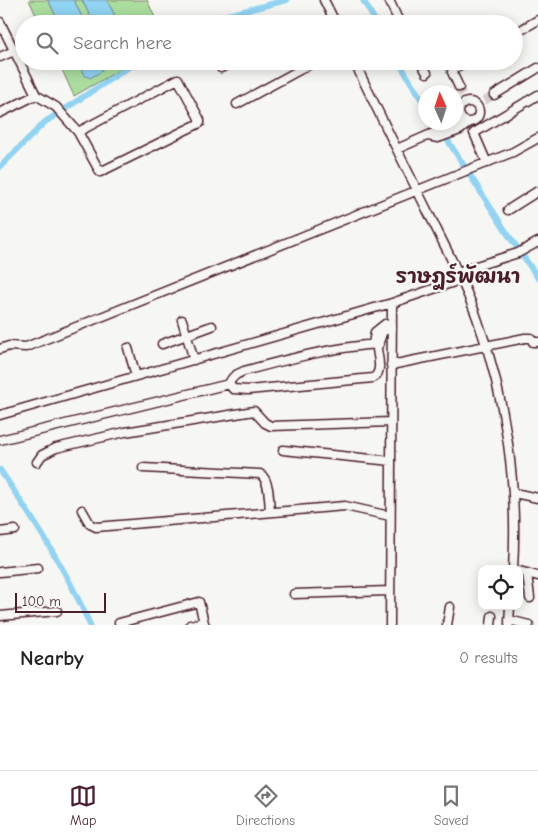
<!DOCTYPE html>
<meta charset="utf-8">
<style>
body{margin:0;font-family:"Comic Neue","Playpen Sans Thai",sans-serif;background:#f6f6f6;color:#222}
.controls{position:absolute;right:15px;bottom:15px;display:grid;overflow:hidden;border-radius:10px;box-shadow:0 2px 12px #0003}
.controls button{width:45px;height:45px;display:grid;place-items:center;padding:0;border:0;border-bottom:1px solid #e0e0e0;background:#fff;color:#222;font:25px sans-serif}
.compass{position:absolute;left:418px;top:85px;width:45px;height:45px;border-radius:50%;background:#fff;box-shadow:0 2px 12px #0003;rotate:357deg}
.scale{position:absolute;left:15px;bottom:12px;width:91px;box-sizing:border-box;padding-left:5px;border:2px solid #4a1f2b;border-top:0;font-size:14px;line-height:18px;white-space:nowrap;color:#4a1f2b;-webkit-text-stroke:4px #f6f6f2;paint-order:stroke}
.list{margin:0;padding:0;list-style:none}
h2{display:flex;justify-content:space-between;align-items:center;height:65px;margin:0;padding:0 20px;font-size:21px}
h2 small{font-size:16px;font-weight:400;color:#767676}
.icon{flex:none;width:28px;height:28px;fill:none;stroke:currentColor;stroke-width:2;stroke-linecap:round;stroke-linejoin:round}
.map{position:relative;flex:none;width:538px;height:625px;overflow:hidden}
.search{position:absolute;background:#fff;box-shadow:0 2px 12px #0003;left:15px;right:15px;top:15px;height:55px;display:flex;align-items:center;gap:12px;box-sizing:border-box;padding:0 18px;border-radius:28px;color:#767676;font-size:19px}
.sheet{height:145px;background:#fff}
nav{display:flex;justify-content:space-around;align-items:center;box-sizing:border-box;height:70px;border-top:1px solid #e0e0e0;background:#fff;font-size:14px;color:#767676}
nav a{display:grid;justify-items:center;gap:2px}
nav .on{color:#4a1f2b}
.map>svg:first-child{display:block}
.green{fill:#abdd9e;stroke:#7a7e64}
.water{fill:#90d3f2;stroke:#748ba2}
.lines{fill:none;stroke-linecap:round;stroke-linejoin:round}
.canal{stroke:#90d3f2;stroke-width:6}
.minor-tunnel{stroke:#d4cbca;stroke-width:8;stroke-dasharray:8 4;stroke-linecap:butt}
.minor-casing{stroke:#4a1f2b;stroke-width:11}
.minor{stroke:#f6f6f2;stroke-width:8}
.labels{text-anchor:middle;stroke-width:5;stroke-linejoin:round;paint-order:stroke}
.quarter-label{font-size:20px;font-weight:bold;fill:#4a1f2b;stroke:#f6f6f2}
</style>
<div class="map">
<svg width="538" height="625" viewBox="0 0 538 625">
<rect width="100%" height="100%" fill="#f6f6f2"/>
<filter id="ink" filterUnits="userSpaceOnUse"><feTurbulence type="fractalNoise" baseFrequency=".02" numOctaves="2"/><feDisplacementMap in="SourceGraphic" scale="10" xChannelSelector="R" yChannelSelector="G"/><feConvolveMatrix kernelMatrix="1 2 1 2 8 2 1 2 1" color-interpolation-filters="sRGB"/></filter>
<g filter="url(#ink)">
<path class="green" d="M29,0H48L60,24H40Z
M74,0H82L94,24H85Z
M107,0H147L158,24H119Z
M58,61H77L84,75L104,64L103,61H135L74,96Z"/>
<path class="water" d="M48,0H74L85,24H60Z
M82,0H107L119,24H94Z
M77,61H103L104,64L101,72L90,78L84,75Z"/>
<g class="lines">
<path class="canal" d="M363,0L377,24
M208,24L216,18L287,0
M398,61L426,107
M436,122L505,230L538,278
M0,167L45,122L138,61
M0,470C33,519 67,570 90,625"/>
<path class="minor-tunnel" d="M459,87L464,97
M484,101L494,95"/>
<defs>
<path id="minor" d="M324,0L336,24
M389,0L400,24
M0,22L36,95L56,107L78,132L100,172L200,123V120L178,79L78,132
M514,34L538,20
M0,57L14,51
M217,61L221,68L233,61
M354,61C379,114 405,166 431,218C447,251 465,284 477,318C506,398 518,485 513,569
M420,61L427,73
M459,87L452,72L455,68L467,61
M494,95L538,68
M459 112a10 10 0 1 1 20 0a10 10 0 1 1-20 0Z
M237,104L316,61
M0,113L36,95
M428,136L438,138L460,130L470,122
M397,149L463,120
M487,163L474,133L538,95
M508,210L538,191
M457,272L518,253L538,242
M182,320L194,360
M162,344L212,326
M373,344L375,332L385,324
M128,348L136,376
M377,348L383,331L392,327
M0,349L9,346L26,347L513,152L538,138
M391,365L525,338H531L533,342H538
M229,384L233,389L248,390L373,378C383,372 378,358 377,349
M0,415L392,303L460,280
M0,440L229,384C232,376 237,374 244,371C289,359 333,347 379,344
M283,450L391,461
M37,462L42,455L56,448L125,432L254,411L265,423L271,426L391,422
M143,468L260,474C270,480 269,501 270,512
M514,493L538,498
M82,510L90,524L96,527L345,506L390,516
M0,532L15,530
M519,571L538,576
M0,572L38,568
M527,573L530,598
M294,594L389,591
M0,616L57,611
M509,620L529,625
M119,623L199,602L204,623
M509,624L510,606
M190,625L199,623L205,625
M390,625L392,303
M447,625L450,607
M491,625L492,616"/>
</defs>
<use href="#minor" class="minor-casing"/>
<use href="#minor" class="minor"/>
</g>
</g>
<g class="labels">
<g class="quarter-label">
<text x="458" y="283">ราษฎร์พัฒนา</text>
</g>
</g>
</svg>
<div class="controls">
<button><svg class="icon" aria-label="locate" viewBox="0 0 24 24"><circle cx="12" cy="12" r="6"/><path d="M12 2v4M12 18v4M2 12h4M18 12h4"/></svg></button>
</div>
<svg class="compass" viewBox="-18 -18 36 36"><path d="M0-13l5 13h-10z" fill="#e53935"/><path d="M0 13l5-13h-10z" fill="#767676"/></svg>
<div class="scale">100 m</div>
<div class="search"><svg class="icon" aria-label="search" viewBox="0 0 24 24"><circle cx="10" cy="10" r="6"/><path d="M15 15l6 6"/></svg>Search here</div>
</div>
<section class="sheet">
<h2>Nearby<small>0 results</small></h2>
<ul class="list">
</ul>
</section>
<nav>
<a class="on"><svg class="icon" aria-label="map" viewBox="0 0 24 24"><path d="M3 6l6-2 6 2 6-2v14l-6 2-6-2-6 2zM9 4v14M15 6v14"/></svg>Map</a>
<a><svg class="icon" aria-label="directions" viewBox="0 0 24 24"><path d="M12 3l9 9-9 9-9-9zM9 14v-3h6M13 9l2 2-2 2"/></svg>Directions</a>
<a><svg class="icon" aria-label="saved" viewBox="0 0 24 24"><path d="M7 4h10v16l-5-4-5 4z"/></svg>Saved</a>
</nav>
